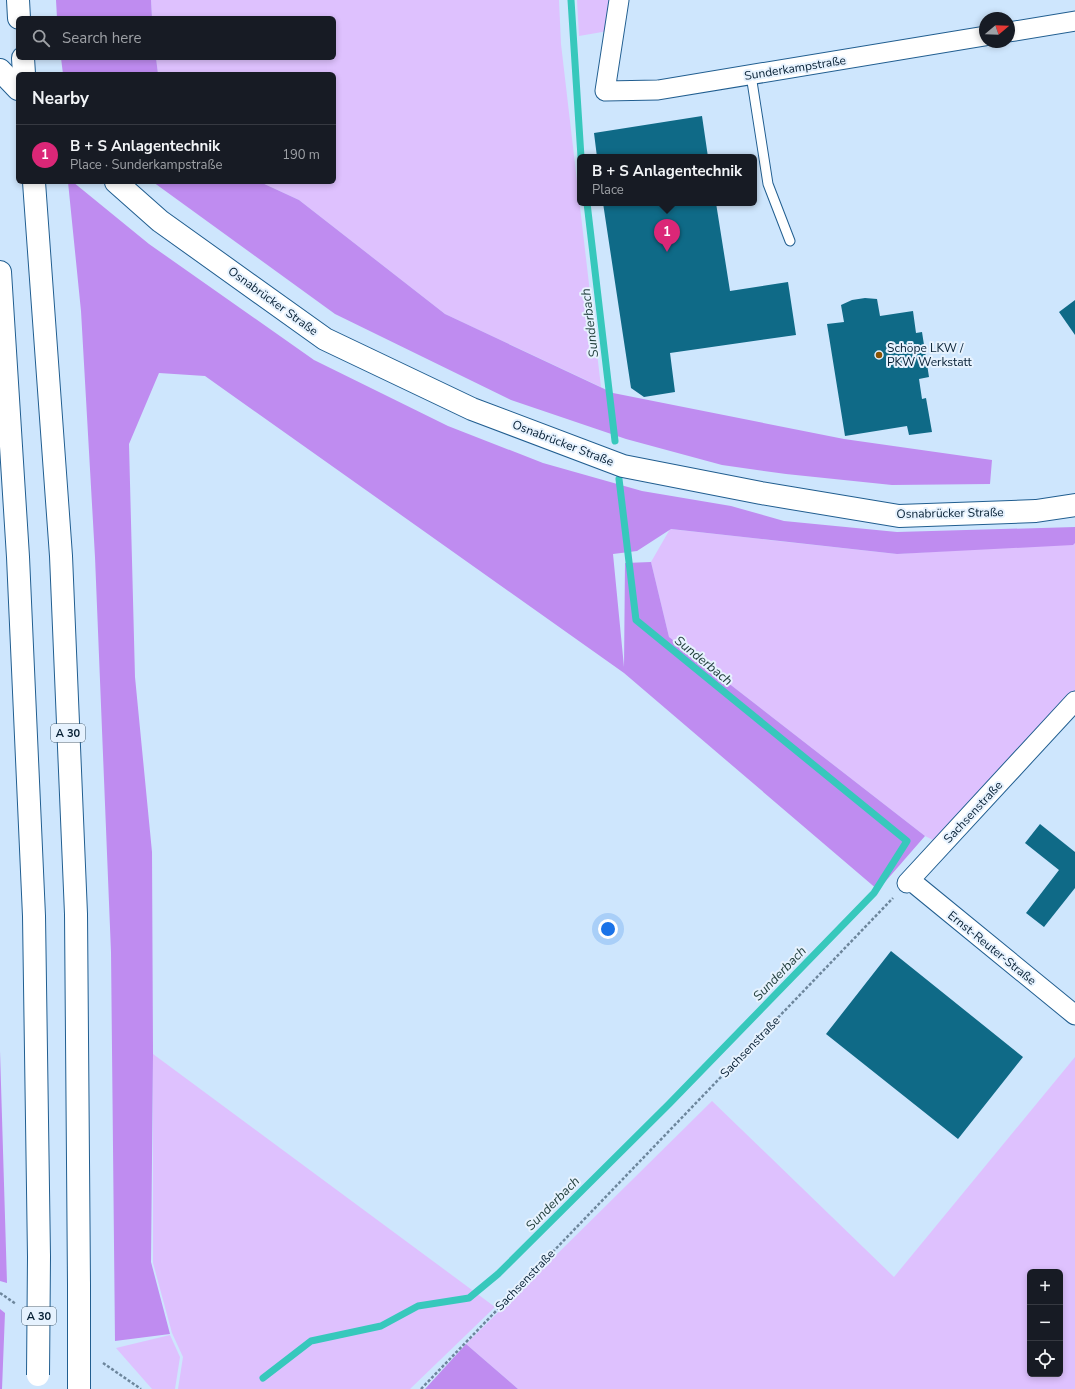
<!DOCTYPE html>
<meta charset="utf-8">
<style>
body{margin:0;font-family:"Nunito Sans",sans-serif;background:#242831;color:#f1f3f6}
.controls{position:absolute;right:12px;bottom:12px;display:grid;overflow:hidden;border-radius:6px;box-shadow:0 2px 6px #0003}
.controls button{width:36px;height:36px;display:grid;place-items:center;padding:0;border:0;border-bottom:1px solid #363941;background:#171b24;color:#f1f3f6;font:20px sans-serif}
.compass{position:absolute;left:979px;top:12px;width:36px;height:36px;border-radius:50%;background:#171b24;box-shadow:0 2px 6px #0003;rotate:71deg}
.you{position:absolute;left:608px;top:929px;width:14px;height:14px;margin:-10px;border:3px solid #fff;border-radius:50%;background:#1a73e8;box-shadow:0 0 0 6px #1a73e833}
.badge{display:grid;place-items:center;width:26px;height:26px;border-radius:50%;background:#db2777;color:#fff;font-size:13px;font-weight:700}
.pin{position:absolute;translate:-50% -33px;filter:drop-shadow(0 1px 2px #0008)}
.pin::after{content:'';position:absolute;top:21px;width:14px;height:12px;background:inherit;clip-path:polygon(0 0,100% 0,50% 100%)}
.popup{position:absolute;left:577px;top:154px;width:180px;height:52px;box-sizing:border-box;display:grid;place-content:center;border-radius:6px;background:#171b24;filter:drop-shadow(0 1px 3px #0005);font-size:13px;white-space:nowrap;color:#9ea1a6}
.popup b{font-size:15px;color:#f1f3f6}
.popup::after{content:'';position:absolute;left:50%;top:100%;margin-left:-8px;border:8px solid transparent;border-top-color:#171b24}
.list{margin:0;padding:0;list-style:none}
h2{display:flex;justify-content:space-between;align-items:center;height:52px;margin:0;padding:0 16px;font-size:17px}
h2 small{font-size:13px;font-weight:400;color:#9ea1a6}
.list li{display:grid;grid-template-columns:26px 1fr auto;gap:12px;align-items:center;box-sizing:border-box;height:60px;padding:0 16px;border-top:1px solid #363941}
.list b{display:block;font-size:15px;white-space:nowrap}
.list p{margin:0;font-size:13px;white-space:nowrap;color:#9ea1a6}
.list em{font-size:13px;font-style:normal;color:#9ea1a6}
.icon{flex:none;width:22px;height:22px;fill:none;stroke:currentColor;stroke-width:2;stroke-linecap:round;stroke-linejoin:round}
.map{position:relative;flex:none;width:1075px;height:1389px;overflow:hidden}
.search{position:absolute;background:#171b24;box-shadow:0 2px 6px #0003;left:16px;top:16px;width:320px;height:44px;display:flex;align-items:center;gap:10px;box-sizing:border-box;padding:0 14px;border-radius:6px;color:#9ea1a6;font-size:15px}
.panel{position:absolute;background:#171b24;box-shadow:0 2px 6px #0003;left:16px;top:72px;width:320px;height:112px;border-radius:6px}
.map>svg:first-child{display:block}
.green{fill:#dec1fe;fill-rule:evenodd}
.forest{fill:#bf8cf0}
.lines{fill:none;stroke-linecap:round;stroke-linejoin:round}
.stream{stroke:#37c8bc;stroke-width:7}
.building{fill:#0f6a87}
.service-casing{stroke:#215e90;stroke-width:11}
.minor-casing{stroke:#215e90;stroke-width:21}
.secondary-casing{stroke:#215e90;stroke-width:24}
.motorway-casing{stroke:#215e90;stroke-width:24}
.path{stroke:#6d869c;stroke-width:2.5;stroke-dasharray:3 2;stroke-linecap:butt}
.service{stroke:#fff;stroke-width:9}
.minor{stroke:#fff;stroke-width:19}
.secondary{stroke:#fff;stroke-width:22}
.motorway{stroke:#fff;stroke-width:22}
.motorway-bridge-casing{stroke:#215e90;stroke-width:24;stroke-linecap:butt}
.motorway-bridge{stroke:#fff;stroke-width:22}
.poi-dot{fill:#8a5304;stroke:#e6f2fe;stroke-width:1.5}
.labels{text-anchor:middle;stroke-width:4;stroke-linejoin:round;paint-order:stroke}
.shield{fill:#e6f2fe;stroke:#485e70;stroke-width:1}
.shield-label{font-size:11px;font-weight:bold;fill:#051e33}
.street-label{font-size:12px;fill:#051e33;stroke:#e6f2fe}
.poi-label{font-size:12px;fill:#051e33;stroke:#e6f2fe;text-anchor:start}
.water-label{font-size:13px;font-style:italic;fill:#1f3d3a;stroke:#e6f2fe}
</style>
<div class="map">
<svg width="1075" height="1389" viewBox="0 0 1075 1389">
<rect width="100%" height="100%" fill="#cee6fd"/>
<path class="green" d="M151,0H559L561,44L601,387L445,314L299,200L260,182H334V74H158L156,58H334V18H152Z
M577,0H612L608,31L579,36Z
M670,529L897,554L1075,543V692L935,841L925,836L669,637L651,562Z
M153,1054L495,1307L410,1389H178L183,1357L172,1333L153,1263Z
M1075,1057V1389H518L466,1344L712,1101L894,1277ZM1030,1272H1060V1374H1030Z
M170,1335L180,1357L175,1389H152L116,1348Z"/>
<path class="forest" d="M56,0H151L152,18H57Z
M61,58H156L158,74H63Z
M68,182H73L149,244L314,360L448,426L543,463L642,491L731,506L784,521L897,532L1075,527V543L1073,545L897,554L671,529L637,551L613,554L624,667L625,563L651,562L669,637L925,836L878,890L624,673L205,376L159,373L129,444L135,677L152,852L153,1054L151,1262L170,1334L115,1341L111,952L95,557L81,311Z
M153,182H260L299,200L445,314L613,393L844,439L992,460L990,484L892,485L786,474L722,465L626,439L511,400L335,314Z
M0,1051L7,1283L0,1281Z
M0,1309L5,1313L2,1389H0Z
M466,1344L518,1389H425Z"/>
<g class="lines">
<path class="stream" d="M571,0L581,157
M587,203L615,441
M263,1378L311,1341L381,1326L418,1306L469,1298L498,1274L669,1104L874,893L907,841L636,620L619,479"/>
</g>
<path class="building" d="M702,116L708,157H597L594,133Z
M603,203H716L730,291L788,282L796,335L670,353L675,392L644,397L631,388Z
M865,298L877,299L880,316L913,311L916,333L922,332L929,377L919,379L922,399L926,398L932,432L909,435L907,426L845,436L827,324L844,322L841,305L852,300Z
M1075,300V335L1059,312Z
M1040,824L1075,852V888L1044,927L1026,913L1059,870L1025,843Z
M891,951L1023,1057L958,1139L826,1034Z"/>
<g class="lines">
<defs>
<path id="service" d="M751,75L768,184L790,241"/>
<path id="minor" d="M619,0L605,91L658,90L985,36
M1009,32L1075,21
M910,880L1075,1015
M907,883L1075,701"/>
<path id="secondary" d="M0,70L18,89
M116,182L160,221L325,339L472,409L623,466L761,493L899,516L1036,511L1075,505"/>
<path id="motorway" d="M18,0L19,18
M23,58L24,74
M34,182L61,556L76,914L79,1285
M0,272L18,557L34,916L39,1257"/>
</defs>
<use href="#service" class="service-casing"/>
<use href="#minor" class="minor-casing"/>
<use href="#secondary" class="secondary-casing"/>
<use href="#motorway" class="motorway-casing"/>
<path class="path" d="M0,1293L16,1304
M103,1363L141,1389
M421,1389L893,898"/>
<use href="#service" class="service"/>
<use href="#minor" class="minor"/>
<use href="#secondary" class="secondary"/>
<use href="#motorway" class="motorway"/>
<defs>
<path id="motorway-bridge" d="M79,1285V1389
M38,1375L39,1257"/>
</defs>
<use href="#motorway-bridge" class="motorway-bridge-casing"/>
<use href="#motorway-bridge" class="motorway-bridge"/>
</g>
<circle class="poi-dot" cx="879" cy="355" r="4"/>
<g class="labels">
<g class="shield">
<rect x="51" y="724" width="34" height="18" rx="3"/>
<rect x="22" y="1307" width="34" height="18" rx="3"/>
</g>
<g class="shield-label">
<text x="68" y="737">A 30</text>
<text x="39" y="1320">A 30</text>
</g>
<g class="street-label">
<text transform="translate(795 68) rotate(-9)" y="4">Sunderkampstraße</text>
<text transform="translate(273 301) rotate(36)" y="4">Osnabrücker Straße</text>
<text transform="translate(563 443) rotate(21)" y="4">Osnabrücker Straße</text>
<text transform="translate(950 513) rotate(-1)" y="4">Osnabrücker Straße</text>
<text transform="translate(973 812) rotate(-47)" y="4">Sachsenstraße</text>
<text transform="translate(992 948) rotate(39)" y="4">Ernst-Reuter-Straße</text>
<text transform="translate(750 1047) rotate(-46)" y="4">Sachsenstraße</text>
<text transform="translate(525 1280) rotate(-46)" y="4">Sachsenstraße</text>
</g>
<g class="poi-label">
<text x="887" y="352">Schöpe LKW /<tspan x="887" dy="14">PKW Werkstatt</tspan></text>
</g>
<g class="water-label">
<text transform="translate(589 323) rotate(-97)" y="5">Sunderbach</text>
<text transform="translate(704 660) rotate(39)" y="5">Sunderbach</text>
<text transform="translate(779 973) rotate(-46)" y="5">Sunderbach</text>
<text transform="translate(552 1203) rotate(-45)" y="5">Sunderbach</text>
</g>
</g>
</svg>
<div class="controls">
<button>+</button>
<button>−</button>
<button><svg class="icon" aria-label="locate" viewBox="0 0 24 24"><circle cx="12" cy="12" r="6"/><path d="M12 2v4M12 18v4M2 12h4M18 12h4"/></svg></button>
</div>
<svg class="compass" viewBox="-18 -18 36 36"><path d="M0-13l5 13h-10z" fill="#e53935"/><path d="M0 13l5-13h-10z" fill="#9ea1a6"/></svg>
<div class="you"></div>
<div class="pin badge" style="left:667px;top:252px">1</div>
<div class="popup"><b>B + S Anlagentechnik</b>Place</div>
<div class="search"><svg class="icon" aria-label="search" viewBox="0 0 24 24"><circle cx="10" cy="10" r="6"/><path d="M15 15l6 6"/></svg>Search here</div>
<section class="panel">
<h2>Nearby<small></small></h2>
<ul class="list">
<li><span class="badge">1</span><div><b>B + S Anlagentechnik</b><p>Place · Sunderkampstraße</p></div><em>190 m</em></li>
</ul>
</section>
</div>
